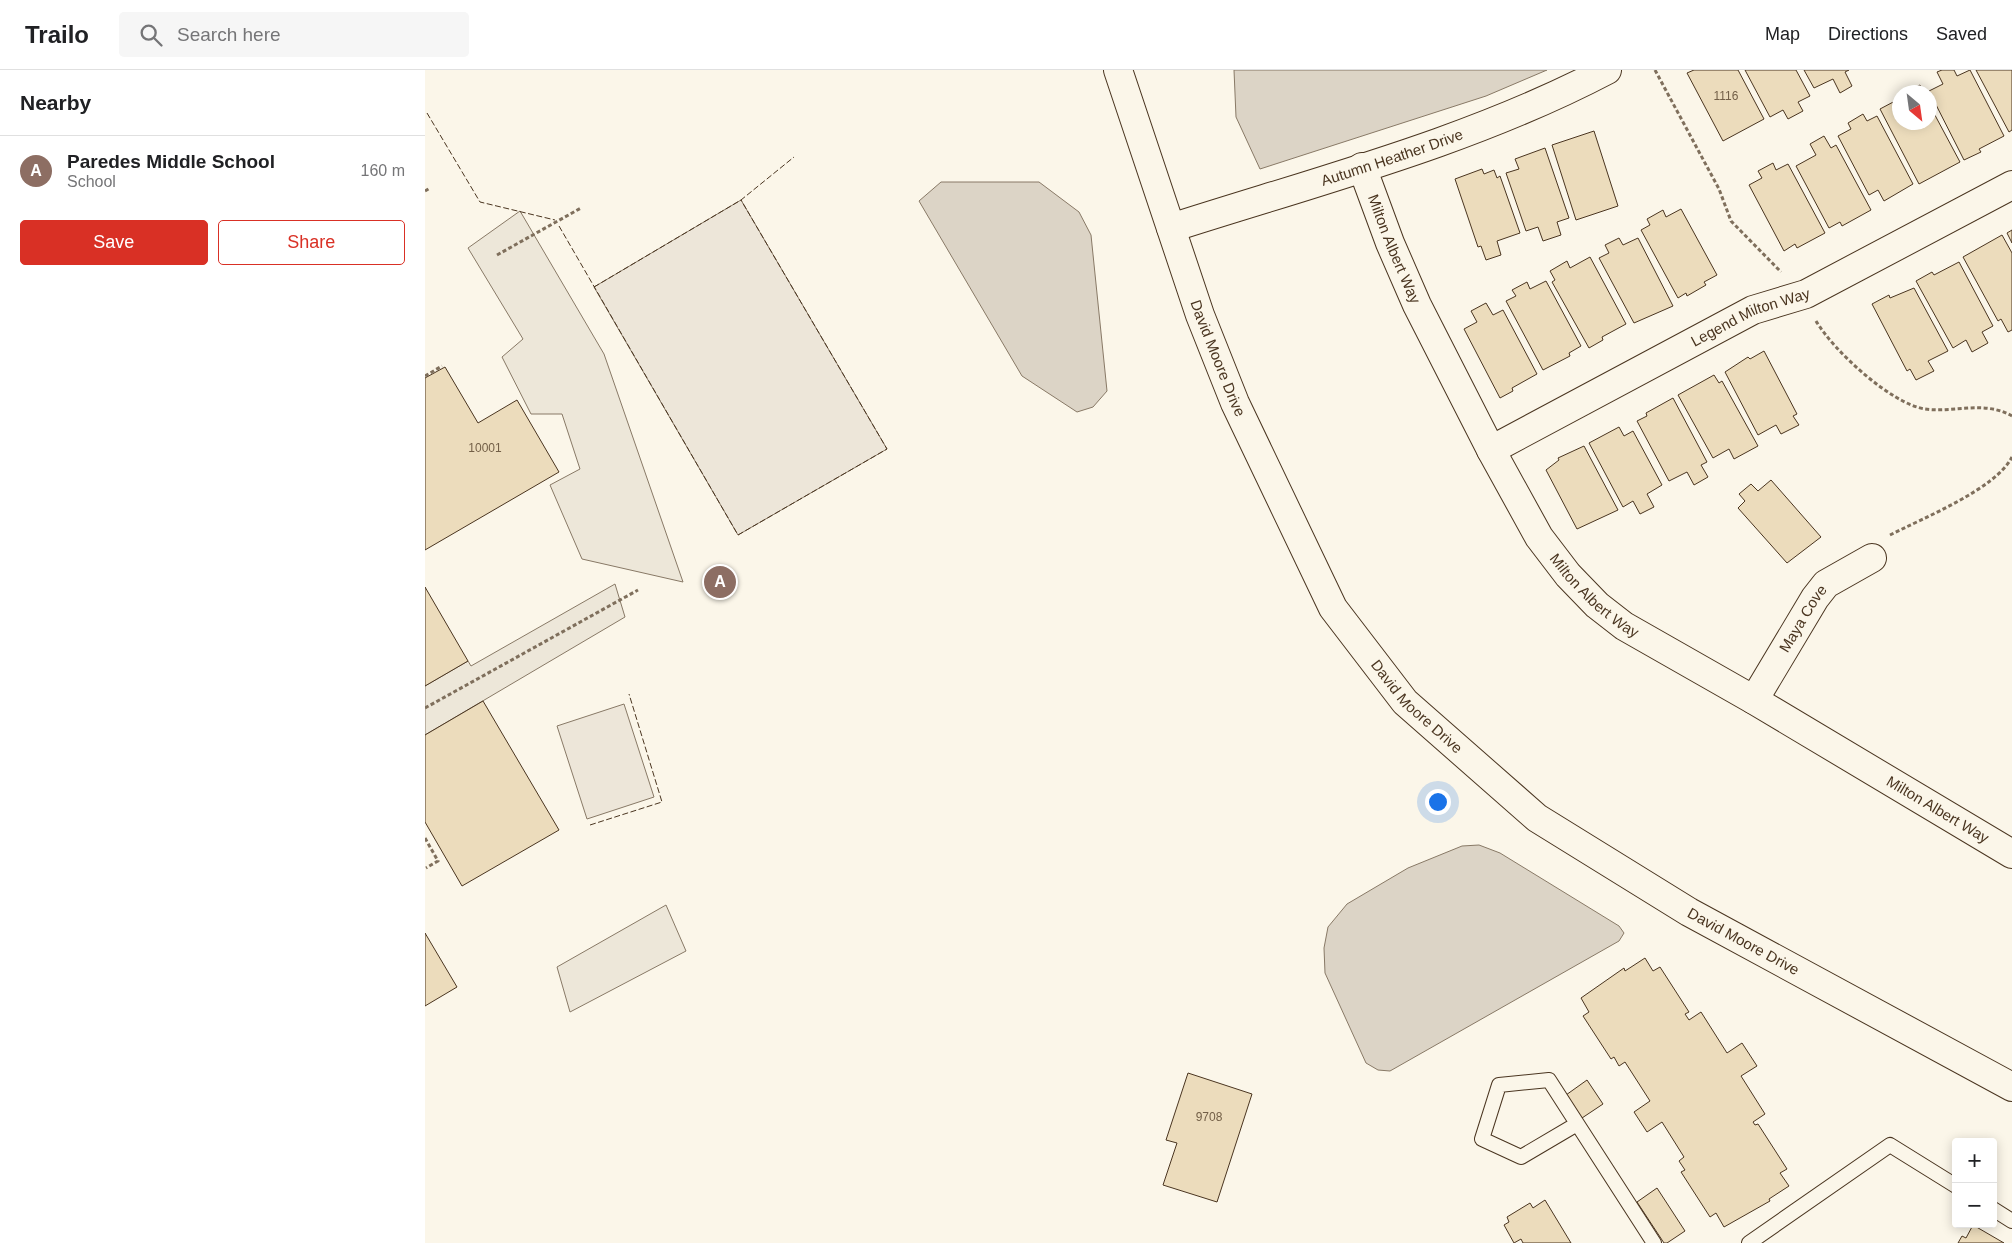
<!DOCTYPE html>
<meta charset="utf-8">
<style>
body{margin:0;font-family:Helvetica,sans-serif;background:#f6f6f6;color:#202124}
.controls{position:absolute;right:15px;bottom:15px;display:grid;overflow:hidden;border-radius:5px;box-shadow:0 2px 12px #0003}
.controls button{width:45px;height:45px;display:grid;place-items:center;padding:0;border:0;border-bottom:1px solid #e0e0e0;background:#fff;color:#202124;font:25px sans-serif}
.compass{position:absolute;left:1467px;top:15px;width:45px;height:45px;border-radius:50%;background:#fff;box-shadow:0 2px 12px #0003;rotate:151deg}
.you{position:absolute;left:1012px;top:731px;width:18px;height:18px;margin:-12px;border:4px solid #fff;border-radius:50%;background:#1a73e8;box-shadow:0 0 0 8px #1a73e833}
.badge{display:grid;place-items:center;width:32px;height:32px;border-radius:50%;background:#d93025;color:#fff;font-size:16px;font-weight:700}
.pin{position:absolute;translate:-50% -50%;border:2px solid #fff;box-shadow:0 1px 5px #0006}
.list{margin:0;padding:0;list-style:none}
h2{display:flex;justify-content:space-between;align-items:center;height:65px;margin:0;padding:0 20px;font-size:21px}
h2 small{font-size:16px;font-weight:400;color:#757577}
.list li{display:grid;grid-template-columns:32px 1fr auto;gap:15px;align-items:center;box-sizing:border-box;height:70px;padding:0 20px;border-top:1px solid #e0e0e0}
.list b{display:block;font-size:19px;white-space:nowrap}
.list p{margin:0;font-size:16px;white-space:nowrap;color:#757577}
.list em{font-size:16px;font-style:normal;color:#757577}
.actions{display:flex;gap:10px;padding:15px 20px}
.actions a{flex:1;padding:11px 0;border:1px solid #d93025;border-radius:5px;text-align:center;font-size:18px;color:#d93025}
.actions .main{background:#d93025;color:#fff}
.icon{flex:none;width:28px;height:28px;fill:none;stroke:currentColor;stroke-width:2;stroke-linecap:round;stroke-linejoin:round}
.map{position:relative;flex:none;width:1587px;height:1173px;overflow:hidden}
header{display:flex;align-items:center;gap:30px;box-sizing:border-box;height:70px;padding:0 25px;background:#fff;border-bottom:1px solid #e0e0e0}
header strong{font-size:24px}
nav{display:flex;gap:28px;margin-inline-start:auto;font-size:18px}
.search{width:350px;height:45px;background:#f6f6f6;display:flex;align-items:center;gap:12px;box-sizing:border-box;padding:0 18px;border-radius:5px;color:#757577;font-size:19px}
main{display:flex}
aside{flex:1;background:#fff}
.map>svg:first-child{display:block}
.green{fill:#ede6d9;stroke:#887966}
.parking{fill:#ede7d9;stroke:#887966}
.water{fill:#dcd4c6;stroke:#887966}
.building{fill:#ecdcbc;stroke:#4a3520}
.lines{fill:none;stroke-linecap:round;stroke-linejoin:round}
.lane-casing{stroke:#4a3520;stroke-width:16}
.street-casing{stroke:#4a3520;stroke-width:30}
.path{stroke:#7f6f5c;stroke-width:3;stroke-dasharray:4 2.5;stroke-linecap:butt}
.lane{stroke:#fbf6e9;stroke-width:14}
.street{stroke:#fbf6e9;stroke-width:28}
.fence{stroke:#4a3520;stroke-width:1;stroke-dasharray:6 2.5;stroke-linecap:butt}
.labels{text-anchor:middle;stroke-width:4;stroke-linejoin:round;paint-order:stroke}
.number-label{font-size:12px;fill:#725f47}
.street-label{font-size:15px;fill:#4a3520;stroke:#fbf6e9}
</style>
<header>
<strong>Trailo</strong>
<div class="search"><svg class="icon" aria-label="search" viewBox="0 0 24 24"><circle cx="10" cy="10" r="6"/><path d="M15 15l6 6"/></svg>Search here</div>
<nav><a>Map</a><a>Directions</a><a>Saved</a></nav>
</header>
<main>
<aside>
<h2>Nearby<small></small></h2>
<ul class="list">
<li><span class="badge" style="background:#8d6e63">A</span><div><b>Paredes Middle School</b><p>School</p></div><em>160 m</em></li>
</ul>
<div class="actions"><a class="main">Save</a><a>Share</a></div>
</aside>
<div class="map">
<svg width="1587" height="1173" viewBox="0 0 1587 1173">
<rect width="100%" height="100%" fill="#fbf6e9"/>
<path class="green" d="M316,130L462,379L313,465L169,217Z
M199,634L229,727L162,749L132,656Z"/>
<path class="parking" d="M95,141L179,284L258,512L157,489L125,415L155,399L137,344H106L77,287L98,269L43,178Z
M190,514L200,547L0,665V616L43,591L46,596Z
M241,835L261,881L145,942L132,897Z"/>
<path class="water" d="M809,0H1122L1061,26L835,99L811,47Z
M516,112H614L654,142L666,165L682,321L668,337L652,342L597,306L494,131Z
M1054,775L1075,783L1194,856L1199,863L1194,871L965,1001L953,1000L941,993L900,903L899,878L903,857L922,834L983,798L1037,776Z"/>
<path class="building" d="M1269,0H1313L1339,49L1298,71L1262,3Z
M1320,0H1371L1385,26L1373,32L1378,41L1363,49L1358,40L1345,47Z
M1379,0H1424L1420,2L1427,16L1415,23L1408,9L1389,18Z
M1517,0H1529L1532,6L1545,0L1579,66L1554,79L1556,82L1539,90L1504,21L1518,14L1512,2Z
M1551,0H1587V60L1584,62Z
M1495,15L1499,22H1481Z
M1474,26V52H1504V34L1535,92L1494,114L1455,39L1472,30L1471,28Z
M1438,44L1442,51L1452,46L1488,114L1459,131L1453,120L1444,125L1413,66L1426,59L1423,53Z
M1169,61L1193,136L1151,150L1127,75Z
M1399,66L1406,78L1411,75L1446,140L1417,156L1415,152L1404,158L1371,96L1391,85L1385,74Z
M1120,78L1144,148L1132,152L1136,165L1118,171L1113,157L1101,161L1081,103L1094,99L1090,89Z
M1348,93L1351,100L1363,94L1400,163L1372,178L1370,174L1359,181L1324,115L1337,108L1333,101Z
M1057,99L1059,104L1069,100L1072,108L1075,106L1095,163L1072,171L1076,185L1061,190L1056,176L1053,177L1030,109Z
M1256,139L1292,205L1279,212L1281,215L1262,226L1261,223L1253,228L1216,160L1225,155L1222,149L1238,140L1241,147Z
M1587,160V173L1582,163Z
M1577,165L1587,183V260L1583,262L1576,249L1573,251L1538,187Z
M1194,168L1198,175L1213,168L1248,236L1209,253L1174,188L1184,183L1180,175Z
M1165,187L1201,254L1177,267L1178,270L1164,278L1127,212L1130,210L1125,201L1142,191L1145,198Z
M1534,192L1568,256L1557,262L1563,273L1547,282L1541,270L1528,278L1491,211L1507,202L1509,205Z
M1121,211L1156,276L1144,283L1145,286L1118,300L1081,231L1091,226L1087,220L1102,212L1105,219Z
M1489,218L1523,281L1503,291L1509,301L1491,310L1485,299L1482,301L1447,234L1464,225L1465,228Z
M1061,233L1068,245L1078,240L1112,304L1087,318L1088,321L1075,328L1039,259L1052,252L1046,241Z
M1339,281L1372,344L1368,346L1374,355L1356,364L1351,355L1333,365L1300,302L1323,287L1325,289Z
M20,297L53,353L92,330L134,402L0,480V308Z
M1289,305L1294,313L1297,311L1333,376L1309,389L1304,379L1288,388L1253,325Z
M1248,328L1282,392L1276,395L1283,407L1269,415L1262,402L1244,411L1212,351L1222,346L1221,343Z
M1194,357L1199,366L1208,361L1237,415L1222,424L1229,437L1215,444L1208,431L1198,437L1164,373Z
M1159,376L1193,440L1152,459L1121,400L1134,390L1133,388Z
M1346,410L1396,467L1362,493L1313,438L1320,431L1314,424L1326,414L1333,421Z
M0,517L43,591L0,616Z
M58,631L134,760L37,816L0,752V665Z
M0,863L32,917L0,936Z
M1220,888L1228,901L1235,897L1264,942L1260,944L1264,950L1276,942L1302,983L1317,973L1332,996L1316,1006L1340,1044L1328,1052L1330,1055L1333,1054L1362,1099L1355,1103L1364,1116L1344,1129L1345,1131L1299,1157L1291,1143L1285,1147L1256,1102L1260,1100L1254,1091L1259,1087L1237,1052L1222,1062L1209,1042L1225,1031L1200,992L1194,996L1189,987L1186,989L1158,946L1164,942L1156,928L1199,898L1200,901Z
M763,1003L827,1024L792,1132L738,1115L752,1073L741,1070Z
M1162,1010L1178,1034L1157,1048L1141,1025Z
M1232,1118L1260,1161L1242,1173H1239L1212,1132Z
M1120,1130L1146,1173H1098L1096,1169L1089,1173L1079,1155L1084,1152L1082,1147L1105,1133L1108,1138Z
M1548,1155L1579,1173H1533L1537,1166L1541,1168Z"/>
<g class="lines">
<defs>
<path id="lane" d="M1152,1054L1096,1087L1057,1069L1074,1015L1124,1010L1229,1173
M1568,1139L1587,1151
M1324,1173L1465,1075L1531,1116"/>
<g id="street">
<path id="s1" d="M693,0L775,245L810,333L908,538L980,632L1112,748L1264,842L1587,1017"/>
<path id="s2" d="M937,97L965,173L992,235L1066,380L1114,467L1143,505L1172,535L1199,556L1329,630L1587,784"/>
<path id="s3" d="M746,158C892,111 1045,72 1182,0"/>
<path id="s4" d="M1066,380L1328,240L1381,224L1587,115"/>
<path id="s5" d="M1329,630L1390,528L1401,514L1447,488"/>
</g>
</defs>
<use href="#lane" class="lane-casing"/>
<use href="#street" class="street-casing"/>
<path class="path" d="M1230,0L1294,119L1306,151L1356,202
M0,121L5,118
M72,185L156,138
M1391,251C1408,280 1466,334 1500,339C1529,343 1559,330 1587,346
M0,306L17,296
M1465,465C1498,448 1571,419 1587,387
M0,638L213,520
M0,768L13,791L1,798"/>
<use href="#lane" class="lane"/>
<use href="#street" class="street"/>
<path class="fence" d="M2,43L55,132L130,150
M134,156L313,465L462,379L316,130
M169,217L316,130L369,87
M165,755L237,732L204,624"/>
</g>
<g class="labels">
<g class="number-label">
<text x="1301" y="30">1116</text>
<text x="60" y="382">10001</text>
<text x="784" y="1051">9708</text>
</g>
<g class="street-label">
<text dy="5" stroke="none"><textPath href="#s3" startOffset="232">Autumn Heather Drive</textPath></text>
<text dy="5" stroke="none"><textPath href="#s2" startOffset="88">Milton Albert Way</textPath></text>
<text dy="5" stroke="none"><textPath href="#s4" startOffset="292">Legend Milton Way</textPath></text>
<text dy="5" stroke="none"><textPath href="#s1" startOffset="305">David Moore Drive</textPath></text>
<text dy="5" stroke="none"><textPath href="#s2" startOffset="492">Milton Albert Way</textPath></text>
<text dy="5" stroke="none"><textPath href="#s5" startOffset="95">Maya Cove</textPath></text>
<text dy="5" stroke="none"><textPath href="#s1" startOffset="710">David Moore Drive</textPath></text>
<text dy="5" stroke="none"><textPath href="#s2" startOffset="898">Milton Albert Way</textPath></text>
<text dy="5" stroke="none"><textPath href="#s1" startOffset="1115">David Moore Drive</textPath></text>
</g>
</g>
</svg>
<div class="controls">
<button>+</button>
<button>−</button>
</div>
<svg class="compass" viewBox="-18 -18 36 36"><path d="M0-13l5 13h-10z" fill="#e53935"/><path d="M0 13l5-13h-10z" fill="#757577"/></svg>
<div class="you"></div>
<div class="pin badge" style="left:295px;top:512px;background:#8d6e63">A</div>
</div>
</main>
